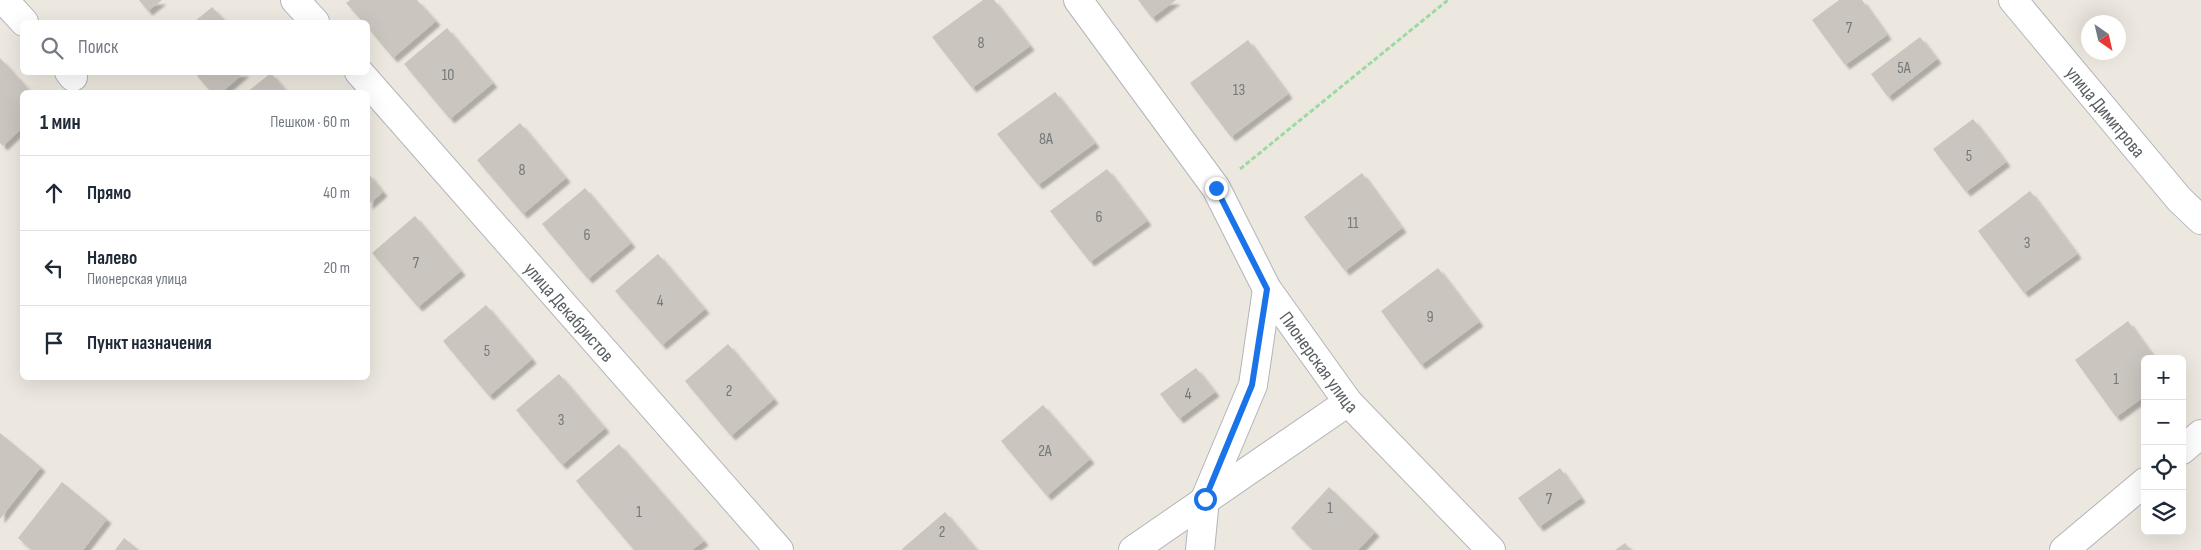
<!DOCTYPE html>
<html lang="ru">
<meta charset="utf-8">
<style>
body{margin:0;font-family:"Sofia Sans Condensed",sans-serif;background:#f6f6f7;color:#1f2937}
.controls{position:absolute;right:15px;bottom:15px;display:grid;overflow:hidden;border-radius:8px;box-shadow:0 5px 20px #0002}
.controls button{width:45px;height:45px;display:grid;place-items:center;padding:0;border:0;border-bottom:1px solid #e0e1e3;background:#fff;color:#1f2937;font:25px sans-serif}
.compass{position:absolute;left:2081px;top:15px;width:45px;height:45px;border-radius:50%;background:#fff;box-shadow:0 5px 20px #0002;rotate:146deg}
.stop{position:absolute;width:15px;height:15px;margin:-11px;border:4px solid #1a73e8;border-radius:50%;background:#fff}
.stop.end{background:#1a73e8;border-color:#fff;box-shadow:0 1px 5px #0008}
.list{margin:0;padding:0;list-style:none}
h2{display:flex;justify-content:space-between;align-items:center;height:65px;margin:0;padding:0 20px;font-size:21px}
h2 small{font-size:16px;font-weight:400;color:#747a83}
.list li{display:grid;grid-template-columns:32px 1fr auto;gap:15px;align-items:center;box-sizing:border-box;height:75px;padding:0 20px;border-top:1px solid #e0e1e3}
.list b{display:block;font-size:19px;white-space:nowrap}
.list p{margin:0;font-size:16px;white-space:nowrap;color:#747a83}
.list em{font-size:16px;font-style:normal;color:#747a83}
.icon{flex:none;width:28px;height:28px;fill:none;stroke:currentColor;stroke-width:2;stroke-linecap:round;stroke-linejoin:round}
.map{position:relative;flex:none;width:2201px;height:550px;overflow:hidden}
.search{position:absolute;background:#fff;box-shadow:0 5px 20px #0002;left:20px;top:20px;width:350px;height:55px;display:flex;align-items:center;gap:12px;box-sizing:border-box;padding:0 18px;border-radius:8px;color:#747a83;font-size:19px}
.panel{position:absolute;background:#fff;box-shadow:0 5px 20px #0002;left:20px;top:90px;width:350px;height:290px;border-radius:8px}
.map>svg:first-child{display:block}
.building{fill:#cac5be;filter:url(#shadow)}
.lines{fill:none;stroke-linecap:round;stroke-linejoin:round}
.minor-casing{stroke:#b1b5b9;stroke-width:30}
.path{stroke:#9bdaa2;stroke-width:3;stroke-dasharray:5 2.5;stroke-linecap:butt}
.minor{stroke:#fff;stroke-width:28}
.route{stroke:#1a73e8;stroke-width:6}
.labels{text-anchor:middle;stroke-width:4;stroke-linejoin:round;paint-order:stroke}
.number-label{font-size:16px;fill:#747879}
.street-label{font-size:19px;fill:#585e62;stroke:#fff}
</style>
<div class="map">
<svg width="2201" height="550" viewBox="0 0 2201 550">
<defs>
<filter id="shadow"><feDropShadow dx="4.5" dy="4.5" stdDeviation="1" flood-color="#0004"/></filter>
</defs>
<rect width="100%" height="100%" fill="#ede8df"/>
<path class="building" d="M139,0H162L148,11Z
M350,0H417L436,21L393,58L368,28V22H363L346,3Z
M983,0H994L1030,46L972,88L932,37Z
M1138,0H1176L1152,18Z
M1839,0H1862L1887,35L1845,65L1812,20Z
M212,7L226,22H194Z
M447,28L493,83L450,119L404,64Z
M1920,37L1937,59L1888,97L1871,74Z
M1248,40L1288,94L1231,137L1190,83Z
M0,58L31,92H22V128L3,146L0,143Z
M194,72H245L222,92H211Z
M271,73L287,92H247Z
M1055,92L1095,143L1038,185L997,134Z
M1973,119L2006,162L1966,192L1933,149Z
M520,123L566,178L523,214L477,160Z
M1107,169L1147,221L1090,262L1050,211Z
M368,173L383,192L368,205Z
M1362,173L1402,228L1345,271L1304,217Z
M585,188L631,243L588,279L542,224Z
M2030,191L2077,254L2024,293L1978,231Z
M415,216L461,271L418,307L372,253Z
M658,254L705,309L662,345L615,291Z
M1438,268L1479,322L1421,365L1381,311Z
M486,305L532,359L489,396L443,341Z
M2128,321L2155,359H2145V396L2116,417L2075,360Z
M728,344L774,399L731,436L685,381Z
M1196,368L1215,392L1179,419L1160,394Z
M559,374L605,428L562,465L516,410Z
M1043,405L1090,459L1047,496L1001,441Z
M0,433L41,467L0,519Z
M619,444L704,541L692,550H634L576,481Z
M1560,468L1581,498L1539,527L1518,498Z
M62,482L107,519L83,550H32L18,538Z
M1329,487L1375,532L1358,550H1313L1291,528Z
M945,512L977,550H903L902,549Z
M124,538L139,550H115Z
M1625,543L1631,550H1615Z"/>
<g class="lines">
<defs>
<g id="minor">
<path d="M4,0L24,22"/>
<path d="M295,0L315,22"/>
<path id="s1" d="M1078,0L1216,188L1267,289L1348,402L1491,550"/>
<path id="s2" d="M2013,0L2179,199L2201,220"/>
<path d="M69,72L73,77"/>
<path id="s3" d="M359,72L779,550"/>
<path d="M2182,450L2201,434"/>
<path d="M1133,550L1348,402"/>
<path d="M1200,550L1205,499L1253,385L1267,289"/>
<path d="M2064,550L2145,482"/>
</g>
</defs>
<use href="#minor" class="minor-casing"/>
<path class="path" d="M1240,169L1448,0"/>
<use href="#minor" class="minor"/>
</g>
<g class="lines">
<path class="route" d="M1205,499L1252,385L1267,289L1216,188"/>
</g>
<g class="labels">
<g class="number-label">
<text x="1849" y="33">7</text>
<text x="981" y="48">8</text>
<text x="1904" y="73">5А</text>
<text x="448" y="80">10</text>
<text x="1239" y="95">13</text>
<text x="1046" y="144">8А</text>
<text x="1969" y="161">5</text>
<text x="522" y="175">8</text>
<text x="1099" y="222">6</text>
<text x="1353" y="228">11</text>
<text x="587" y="240">6</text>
<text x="2027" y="248">3</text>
<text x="416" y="268">7</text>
<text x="660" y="306">4</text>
<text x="1430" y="322">9</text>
<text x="487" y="356">5</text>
<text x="2116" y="384">1</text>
<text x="729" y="396">2</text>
<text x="1188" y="399">4</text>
<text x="561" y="425">3</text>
<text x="1045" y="456">2А</text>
<text x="1549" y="504">7</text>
<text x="1330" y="513">1</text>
<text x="639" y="517">1</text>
<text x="942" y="537">2</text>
</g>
<g class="street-label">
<text dy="7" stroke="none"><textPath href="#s2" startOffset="145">улица Димитрова</textPath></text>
<text dy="7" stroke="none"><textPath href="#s3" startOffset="319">улица Декабристов</textPath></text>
<text dy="7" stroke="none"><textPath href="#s1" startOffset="436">Пионерская улица</textPath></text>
</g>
</g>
</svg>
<div class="controls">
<button>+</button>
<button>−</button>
<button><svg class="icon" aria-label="locate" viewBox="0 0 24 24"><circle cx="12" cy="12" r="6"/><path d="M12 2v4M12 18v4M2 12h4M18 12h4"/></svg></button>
<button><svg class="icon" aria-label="layers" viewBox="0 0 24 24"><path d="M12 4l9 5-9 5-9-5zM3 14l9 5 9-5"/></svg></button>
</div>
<svg class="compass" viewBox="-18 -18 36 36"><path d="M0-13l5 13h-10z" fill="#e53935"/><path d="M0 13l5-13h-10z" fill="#747a83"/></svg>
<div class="stop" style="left:1205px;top:499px"></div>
<div class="stop end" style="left:1216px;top:188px"></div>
<div class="search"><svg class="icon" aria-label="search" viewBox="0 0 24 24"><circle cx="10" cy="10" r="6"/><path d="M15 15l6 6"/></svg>Поиск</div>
<section class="panel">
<h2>1 мин<small>Пешком · 60 m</small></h2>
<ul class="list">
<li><svg class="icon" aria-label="ahead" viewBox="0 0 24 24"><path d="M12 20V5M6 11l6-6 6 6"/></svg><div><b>Прямо</b></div><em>40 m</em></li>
<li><svg class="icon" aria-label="left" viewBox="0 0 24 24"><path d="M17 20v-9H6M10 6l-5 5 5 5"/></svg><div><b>Налево</b><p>Пионерская улица</p></div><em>20 m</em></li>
<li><svg class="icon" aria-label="arrive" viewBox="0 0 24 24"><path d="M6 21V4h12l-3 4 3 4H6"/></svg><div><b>Пункт назначения</b></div></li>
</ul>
</section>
</div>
